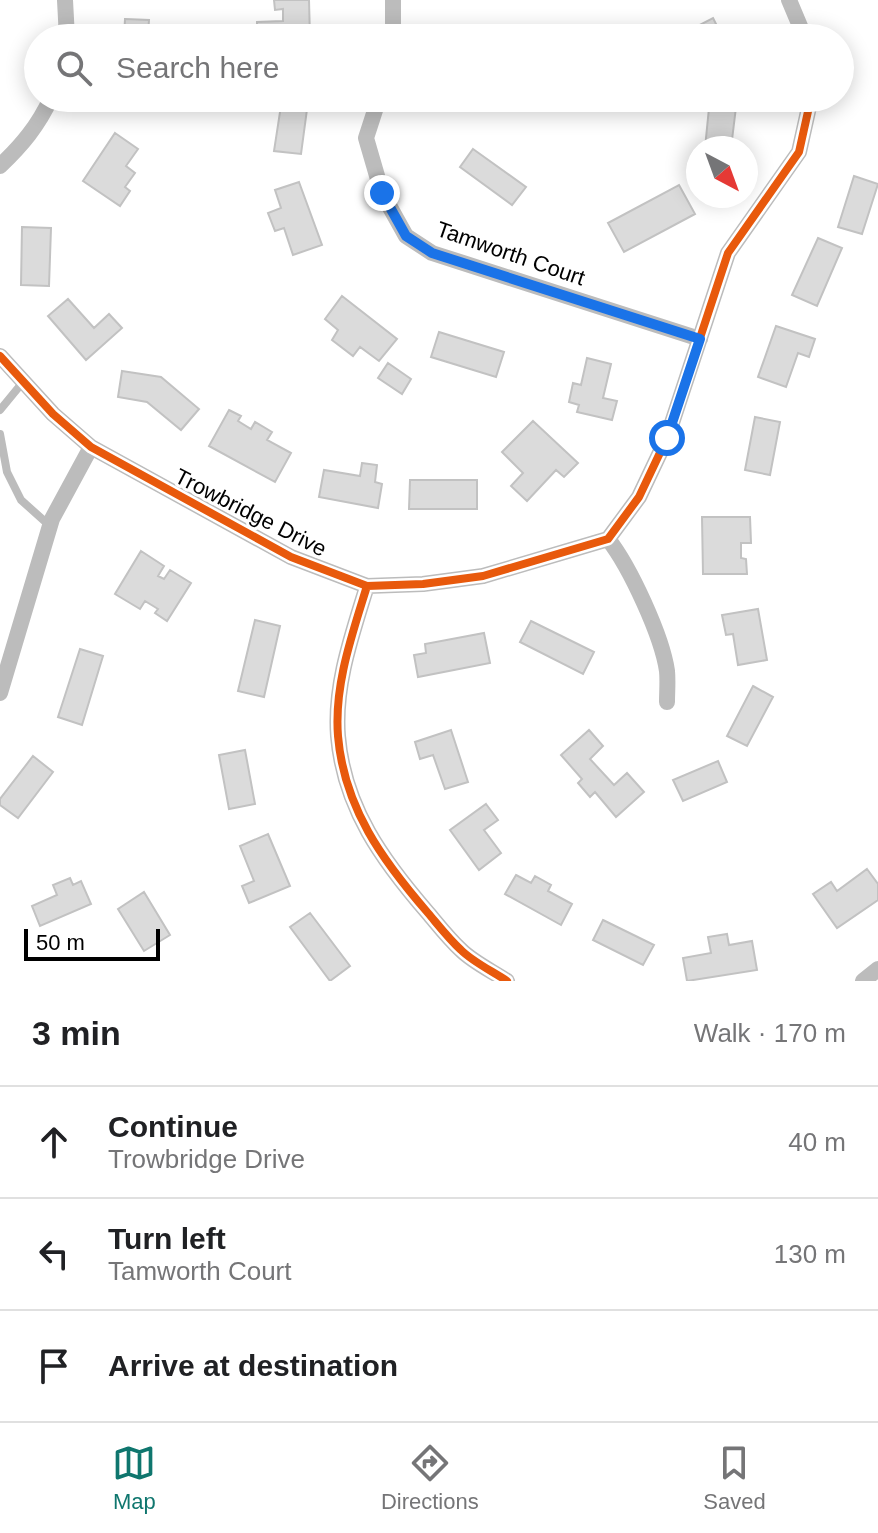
<!DOCTYPE html>
<meta charset="utf-8">
<style>
body{margin:0;font-family:Helvetica,sans-serif;background:#f6f6f6;color:#202124}
.compass{position:absolute;left:686px;top:136px;width:72px;height:72px;border-radius:50%;background:#fff;box-shadow:0 4px 20px #0003;rotate:139deg}
.scale{position:absolute;left:24px;bottom:20px;width:136px;box-sizing:border-box;padding-left:8px;border:4px solid #000;border-top:0;font-size:22px;line-height:28px;white-space:nowrap;color:#000;-webkit-text-stroke:6px #fff;paint-order:stroke}
.stop{position:absolute;width:24px;height:24px;margin:-18px;border:6px solid #1a73e8;border-radius:50%;background:#fff}
.stop.end{background:#1a73e8;border-color:#fff;box-shadow:0 2px 8px #0008}
.list{margin:0;padding:0;list-style:none}
h2{display:flex;justify-content:space-between;align-items:center;height:104px;margin:0;padding:0 32px;font-size:34px}
h2 small{font-size:26px;font-weight:400;color:#757577}
.list li{display:grid;grid-template-columns:52px 1fr auto;gap:24px;align-items:center;box-sizing:border-box;height:112px;padding:0 32px;border-top:2px solid #e0e0e0}
.list b{display:block;font-size:30px;white-space:nowrap}
.list p{margin:0;font-size:26px;white-space:nowrap;color:#757577}
.list em{font-size:26px;font-style:normal;color:#757577}
.icon{flex:none;width:44px;height:44px;fill:none;stroke:currentColor;stroke-width:2;stroke-linecap:round;stroke-linejoin:round}
.map{position:relative;flex:none;width:878px;height:981px;overflow:hidden}
.search{position:absolute;background:#fff;box-shadow:0 4px 20px #0003;left:24px;right:24px;top:24px;height:88px;display:flex;align-items:center;gap:20px;box-sizing:border-box;padding:0 28px;border-radius:44px;color:#757577;font-size:30px}
.sheet{height:440px;background:#fff}
nav{display:flex;justify-content:space-around;align-items:center;box-sizing:border-box;height:112px;border-top:2px solid #e0e0e0;background:#fff;font-size:22px;color:#757577}
nav a{display:grid;justify-items:center;gap:4px}
nav .on{color:#0f766e}
.map>svg:first-child{display:block}
.building{fill:#dbdbdb;stroke:#c2c2c2;stroke-width:2}
.lines{fill:none;stroke-linecap:round;stroke-linejoin:round}
.lane{stroke:#bcbcbc;stroke-width:8}
.street{stroke:#bcbcbc;stroke-width:16}
.cycleway-casing{stroke:#fff;stroke-width:13}
.cycleway{stroke:#e8590c;stroke-width:8}
.route{stroke:#1a73e8;stroke-width:10}
.labels{text-anchor:middle;stroke-width:6;stroke-linejoin:round;paint-order:stroke}
.street-label{font-size:22px;fill:#000;stroke:#fff}
</style>
<div class="map">
<svg width="878" height="981" viewBox="0 0 878 981">
<rect width="100%" height="100%" fill="#fff"/>
<path class="building" d="M274,0H309L310,38H257V22L283,21V9L275,10Z
M713,18L723,38H697L692,29Z
M125,19L149,20L148,34L159,35V38H124Z
M710,98L737,99L731,148H705Z
M282,99L308,102L301,154L274,151Z
M115,133L138,149L126,166L135,173L125,187L130,191L120,206L83,181Z
M473,149L526,187L512,205L460,167Z
M854,176L878,184L862,234L838,227Z
M299,182L322,245L293,255L284,228L275,231L268,213L281,208L275,190Z
M679,185L695,214L624,252L608,223Z
M22,227L51,228L49,286L21,285Z
M818,238L842,248L817,306L792,295Z
M342,296L397,339L379,361L360,347L353,356L332,340L338,330L325,319Z
M68,299L94,328L109,314L122,328L86,360L48,316Z
M776,326L815,339L809,357L798,353L786,387L758,377Z
M439,332L504,352L496,377L431,357Z
M587,358L611,364L603,398L617,401L612,420L577,412L579,405L569,402L573,383L581,385Z
M388,363L411,379L402,394L378,378Z
M122,371L161,377L199,409L181,430L147,402L118,397Z
M229,410L241,416L238,421L251,429L255,422L272,432L267,440L291,453L275,482L209,446Z
M755,417L780,422L770,475L745,470Z
M533,421L578,463L564,477L556,470L527,501L511,486L523,473L502,452Z
M362,463L377,465L375,482L382,484L378,508L319,497L324,470L360,476Z
M410,480H477V509H409Z
M702,517H750L751,543H741V558L746,559L747,574H703Z
M141,551L164,566L158,576L164,579L170,570L191,583L167,621L155,613L158,609L145,601L140,609L115,594Z
M758,609L767,660L738,665L733,634L726,635L722,615Z
M255,620L280,626L264,697L238,691Z
M531,621L594,652L583,674L520,642Z
M484,633L490,663L418,677L414,655L426,653L425,644Z
M80,649L103,656L82,725L58,717Z
M753,686L773,697L747,746L727,736Z
M451,730L468,782L445,789L433,755L420,759L415,742Z
M589,730L603,746L590,759L614,785L627,773L644,792L616,817L595,792L590,797L578,783L582,779L561,755Z
M245,750L255,804L229,809L219,755Z
M33,756L53,772L18,818L0,805V799Z
M718,761L727,782L683,801L673,780Z
M486,804L498,820L484,830L501,853L479,870L450,830Z
M268,834L290,886L249,903L242,886L254,881L240,846Z
M867,869L878,884V900L837,928L813,894L831,882L837,891Z
M516,875L531,883L535,876L551,885L548,891L572,904L561,925L505,894Z
M70,878L73,885L81,881L91,904L40,926L32,906L57,895L53,885Z
M144,892L170,935L144,951L118,909Z
M310,913L350,966L330,981L290,927Z
M603,920L654,945L643,965L593,940Z
M727,934L729,945L752,941L757,970L687,981L683,958L711,953L708,937Z"/>
<g class="lines">
<path class="lane" d="M0,410L23,382
M0,434L7,472L21,500L50,526"/>
<path class="street" d="M65,0L67,38
M393,0V38
M789,0L805,38
M379,98L366,138L382,193L406,236L432,253L700,339
M0,166C22,145 38,126 51,98
M0,356L53,414L91,447L291,557L367,586L423,584L483,576L608,539L639,497L667,438L728,253L799,152L811,98
M608,539C630,567 662,636 667,671C668,681 667,692 667,702
M367,586C352,635 334,685 338,736C344,808 383,861 428,913C439,926 449,939 461,950C473,962 492,971 507,981
M0,693L52,519L91,447
M863,981L878,969"/>
<defs>
<path id="cycleway" d="M0,356L53,414L91,447L291,557L367,586L423,584L483,576L608,539L639,497L667,438L728,253L799,152L811,98
M367,586C352,635 334,685 338,736C344,808 383,861 428,913C439,926 449,939 461,950C473,962 492,971 507,981"/>
</defs>
<use href="#cycleway" class="cycleway-casing"/>
<use href="#cycleway" class="cycleway"/>
</g>
<g class="lines">
<path class="route" d="M382,193L406,236L432,253L700,339L667,438"/>
</g>
<g class="labels">
<g class="street-label">
<text transform="translate(511 253) rotate(19)" y="8">Tamworth Court</text>
<text transform="translate(251 512) rotate(27)" y="8">Trowbridge Drive</text>
</g>
</g>
</svg>
<svg class="compass" viewBox="-18 -18 36 36"><path d="M0-13l5 13h-10z" fill="#e53935"/><path d="M0 13l5-13h-10z" fill="#757577"/></svg>
<div class="scale">50 m</div>
<div class="stop" style="left:667px;top:438px"></div>
<div class="stop end" style="left:382px;top:193px"></div>
<div class="search"><svg class="icon" aria-label="search" viewBox="0 0 24 24"><circle cx="10" cy="10" r="6"/><path d="M15 15l6 6"/></svg>Search here</div>
</div>
<section class="sheet">
<h2>3 min<small>Walk · 170 m</small></h2>
<ul class="list">
<li><svg class="icon" aria-label="ahead" viewBox="0 0 24 24"><path d="M12 20V5M6 11l6-6 6 6"/></svg><div><b>Continue</b><p>Trowbridge Drive</p></div><em>40 m</em></li>
<li><svg class="icon" aria-label="left" viewBox="0 0 24 24"><path d="M17 20v-9H6M10 6l-5 5 5 5"/></svg><div><b>Turn left</b><p>Tamworth Court</p></div><em>130 m</em></li>
<li><svg class="icon" aria-label="arrive" viewBox="0 0 24 24"><path d="M6 21V4h12l-3 4 3 4H6"/></svg><div><b>Arrive at destination</b></div></li>
</ul>
</section>
<nav>
<a class="on"><svg class="icon" aria-label="map" viewBox="0 0 24 24"><path d="M3 6l6-2 6 2 6-2v14l-6 2-6-2-6 2zM9 4v14M15 6v14"/></svg>Map</a>
<a><svg class="icon" aria-label="directions" viewBox="0 0 24 24"><path d="M12 3l9 9-9 9-9-9zM9 14v-3h6M13 9l2 2-2 2"/></svg>Directions</a>
<a><svg class="icon" aria-label="saved" viewBox="0 0 24 24"><path d="M7 4h10v16l-5-4-5 4z"/></svg>Saved</a>
</nav>
